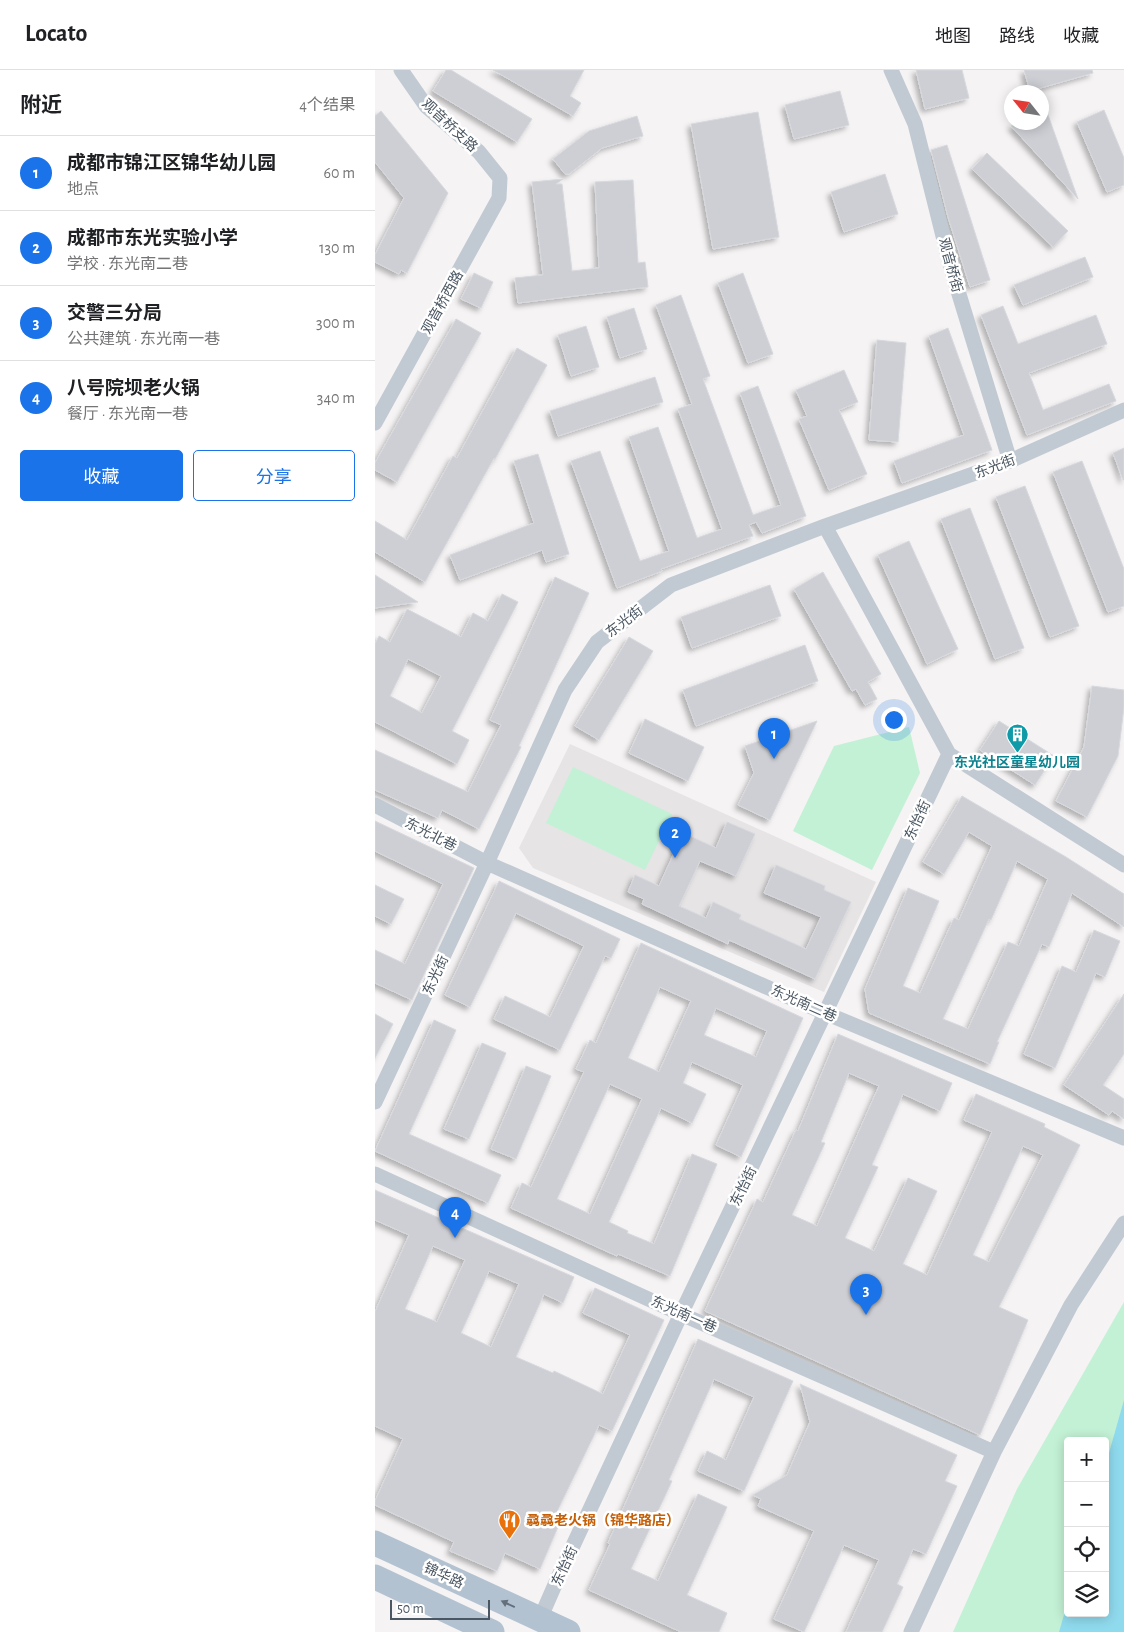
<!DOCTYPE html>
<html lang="zh">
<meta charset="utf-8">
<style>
body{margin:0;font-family:"Alegreya Sans","Noto Sans SC",sans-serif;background:#f2f2f2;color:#202124}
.controls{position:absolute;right:15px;bottom:15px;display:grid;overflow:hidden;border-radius:5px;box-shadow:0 2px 12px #0003}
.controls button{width:45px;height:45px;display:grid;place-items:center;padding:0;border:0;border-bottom:1px solid #e0e0e0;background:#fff;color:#202124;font:25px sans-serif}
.compass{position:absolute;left:629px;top:15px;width:45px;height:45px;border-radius:50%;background:#fff;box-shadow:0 2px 12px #0003;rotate:300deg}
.scale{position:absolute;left:15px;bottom:12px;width:100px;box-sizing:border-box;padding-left:5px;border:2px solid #4a5661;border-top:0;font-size:14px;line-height:18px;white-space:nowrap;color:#4a5661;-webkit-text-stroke:4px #fff;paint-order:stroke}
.you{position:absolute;left:518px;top:649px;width:18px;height:18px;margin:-12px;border:4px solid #fff;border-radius:50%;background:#1a73e8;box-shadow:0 0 0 8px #1a73e833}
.badge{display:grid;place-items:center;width:32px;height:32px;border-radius:50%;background:#1a73e8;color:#fff;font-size:16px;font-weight:700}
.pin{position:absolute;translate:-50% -41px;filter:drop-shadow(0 1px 2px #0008)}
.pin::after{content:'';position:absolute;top:26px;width:18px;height:15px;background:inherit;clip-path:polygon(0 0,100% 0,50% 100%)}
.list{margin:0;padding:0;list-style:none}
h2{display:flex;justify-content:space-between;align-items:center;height:65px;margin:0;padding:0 20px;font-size:21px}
h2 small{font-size:16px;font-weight:400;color:#757577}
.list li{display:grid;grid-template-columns:32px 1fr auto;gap:15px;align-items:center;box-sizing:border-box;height:75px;padding:0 20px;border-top:1px solid #e0e0e0}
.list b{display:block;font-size:19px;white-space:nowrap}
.list p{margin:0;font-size:16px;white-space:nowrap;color:#757577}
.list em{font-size:16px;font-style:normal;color:#757577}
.actions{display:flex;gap:10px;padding:15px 20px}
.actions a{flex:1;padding:11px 0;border:1px solid #1a73e8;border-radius:5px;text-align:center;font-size:18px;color:#1a73e8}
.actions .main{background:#1a73e8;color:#fff}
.icon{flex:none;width:28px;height:28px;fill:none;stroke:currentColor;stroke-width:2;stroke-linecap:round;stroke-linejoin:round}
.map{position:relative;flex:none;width:749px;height:1562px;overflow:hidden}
header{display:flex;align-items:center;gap:30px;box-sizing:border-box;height:70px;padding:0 25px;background:#fff;border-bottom:1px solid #e0e0e0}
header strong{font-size:24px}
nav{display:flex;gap:28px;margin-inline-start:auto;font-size:18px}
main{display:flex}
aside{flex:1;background:#fff}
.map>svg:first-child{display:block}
.education{fill:#e6e4e5}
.green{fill:#c3f1d5;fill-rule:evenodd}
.water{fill:#90daee}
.building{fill:#cdcfd5;stroke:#d7d9de;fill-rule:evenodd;filter:url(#shadow)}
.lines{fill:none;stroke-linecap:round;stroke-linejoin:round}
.minor{stroke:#c1cad2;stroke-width:15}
.primary{stroke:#b3c2d1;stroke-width:25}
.oneway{fill:#64717d}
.labels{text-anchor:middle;stroke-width:5;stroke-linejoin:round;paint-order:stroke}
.street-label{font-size:14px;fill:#4a5661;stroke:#fff}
.culture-label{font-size:14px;font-weight:bold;fill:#0d838f;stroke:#fff}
.food-label{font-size:14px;font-weight:bold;fill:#c56008;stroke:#fff;text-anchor:start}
</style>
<header>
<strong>Locato</strong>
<nav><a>地图</a><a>路线</a><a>收藏</a></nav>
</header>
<main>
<aside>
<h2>附近<small>4个结果</small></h2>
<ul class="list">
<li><span class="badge">1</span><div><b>成都市锦江区锦华幼儿园</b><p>地点</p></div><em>60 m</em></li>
<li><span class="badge">2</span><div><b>成都市东光实验小学</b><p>学校 · 东光南二巷</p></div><em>130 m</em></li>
<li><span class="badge">3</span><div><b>交警三分局</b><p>公共建筑 · 东光南一巷</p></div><em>300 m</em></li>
<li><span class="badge">4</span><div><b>八号院坝老火锅</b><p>餐厅 · 东光南一巷</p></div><em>340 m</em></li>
</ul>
<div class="actions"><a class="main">收藏</a><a>分享</a></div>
</aside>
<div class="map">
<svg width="749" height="1562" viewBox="0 0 749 1562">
<defs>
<filter id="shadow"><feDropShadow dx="-3.5" dy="3.5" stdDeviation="2.5" flood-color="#0004"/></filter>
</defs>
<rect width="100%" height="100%" fill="#f5f3f3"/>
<path class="education" d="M195,674L501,812L449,922L158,798L144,778Z"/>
<path class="green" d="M534,657L545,703L497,800L418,761L459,676Z
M198,697L297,744L270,800L171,753Z
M749,1232V1562H578L642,1419ZM693,1371H730V1543H693Z"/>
<path class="water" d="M749,1330V1562H684L693,1531V1543H730V1397Z"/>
<path class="building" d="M71,0H76L157,49L142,72L58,21Z
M118,0H209L195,26L206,33L198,46Z
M541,0H587L594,28L550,39Z
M649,0H717L718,3L655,21Z
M465,21L474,55L419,69L410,35Z
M668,31L703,129L636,56L646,52H666V32Z
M729,40L749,88V115L732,122L702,52Z
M6,41L73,123L32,203L26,200L24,204L0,192V185L29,128L0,92V46Z
M383,42L404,167L338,179L316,54Z
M262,46L268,66L227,78L194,104H190L178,89L214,61Z
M572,75L615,210L595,217L573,147L556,80Z
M612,83L693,161L678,177L597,99Z
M510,104L523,144L469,162L456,122Z
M188,109L181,114H187L197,201L224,198L220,112L258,110L263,193L270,192L273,217L143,233L140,208L168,205L157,112Z
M710,187L718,207L648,235L639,215Z
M99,203L118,212L106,238L86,229Z
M368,203L398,284L373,293L343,213Z
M306,225L335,306L328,309L378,445L406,435L365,323L383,316L431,446L387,463L381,452L374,455L378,466L286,499L287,501L242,518L196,391L225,381L265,491L294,481L254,367L283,357L322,468L347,459L303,339L317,334L281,235Z
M628,236L643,274L721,245L732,274L654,303L668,340L734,314L741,331L652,365L606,245Z
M259,238L272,279L245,288L232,247Z
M81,249L106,263L22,412L0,400V393Z
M211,256L224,297L196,306L183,265Z
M573,258L617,380L527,413L519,391L589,365L554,266Z
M502,270L531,273L523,372L494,370Z
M142,278L172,295L120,389L119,388L50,512L0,482V451L32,470L78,386L82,388Z
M469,300L483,332L464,340L492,404L454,420L424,349L432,346L421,320Z
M280,307L288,332L183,366L175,341Z
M749,378V410H748L738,383Z
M163,384L194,484L171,492L167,480L85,510L75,485L159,453L139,391Z
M707,391L749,499V536L733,542L678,402Z
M650,416L704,556L675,567L621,427Z
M595,438L649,578L620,589L566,449Z
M534,471L583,579L552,594L503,485Z
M448,502L506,604L493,612L502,629L490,635L481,619L477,621L419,519Z
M0,505L43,532L0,538Z
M180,507L214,523L144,676L146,677L104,759L67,740L63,748L0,720V680L93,722L126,655L115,650Z
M395,515L406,546L317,578L306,547Z
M127,524L143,532L77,661L94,670L82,694L0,652V574L4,566L15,572L32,539L86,567L98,543L113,551ZM33,589L66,606L47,643L15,626Z
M254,567L278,581L224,670L200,656Z
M430,575L443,611L321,656L308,620Z
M717,616L749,620V637L743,686L712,747L681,731L709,677Z
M270,649L329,677L313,711L254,683Z
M442,651L395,750L363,735L379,703L370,676Z
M624,651L679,686L660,715L605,680Z
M587,726L691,787L749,824V857L697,823L674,877L667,874L622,972H624L615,994L494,943L490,919L533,818L564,831L528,916L545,923L579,848L584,850L617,776L594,762L569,804L548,792ZM642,791L673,809L644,876L633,872L593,959L568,949L614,849L616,850Z
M0,751L99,798L37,930L0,913V880L30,894L68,814L0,781Z
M352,752L380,764L361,806L325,791L304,836L331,848L338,832L366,845L364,849L431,879L446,847L389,823L401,795L450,816L449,820L476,832L440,909L354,870L353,874L267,834L269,829L253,822L260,805L284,816L308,763L341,778Z
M124,811L245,869L236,888L230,886L185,980L119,949L130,926L175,947L209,876L141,843L95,937L70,925Z
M0,815L29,829L16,854L0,846Z
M719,860L745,871L730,907L721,903L680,998L649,984L687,896L701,902Z
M266,873L428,948L366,1087L341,1075L368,1015L317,992L308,1013L331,1024L317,1053L286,1038L234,1152L253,1161L252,1163L279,1174L317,1084L342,1094L295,1206L243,1184L242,1186L136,1138L147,1113L156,1117L209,1002L201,999L215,970L221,973ZM285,917L316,931L284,1002L253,988ZM341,938L392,961L381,987L329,965ZM235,1014L267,1029L215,1144L182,1129Z
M749,924V984L728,1015L749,1029V1049L737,1041L734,1045L689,1015Z
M0,944L18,954L0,988Z
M59,950L81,960L34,1064L126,1105L113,1133L0,1081Z
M463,964L577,1013L565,1041L528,1024L497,1095L503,1097L470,1168L499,1181L533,1108L562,1121L528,1194L552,1205L617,1062L589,1050L601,1024L670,1054L669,1057L705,1075L624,1237L653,1250L605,1365L330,1241L382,1129L388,1132L421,1060L423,1061ZM474,1003L504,1016L442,1156L417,1145L450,1073L446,1072ZM648,1076L668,1085L614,1192L598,1185Z
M107,973L131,983L94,1069L69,1059Z
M151,996L176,1006L141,1089L116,1079Z
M0,1120L199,1207L188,1233L169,1224L141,1287L178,1303L179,1301L228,1324L255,1265L208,1243L220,1218L289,1250L237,1361L224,1355L176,1454L183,1457L165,1499L130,1483L122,1501L75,1481L79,1472L0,1435V1431L28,1369L0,1356V1242L34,1165L0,1150ZM58,1176L90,1190L62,1252L30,1239ZM114,1201L144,1214L116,1277L86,1263Z
M323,1269L418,1311L369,1421L323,1401L332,1381L351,1390L379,1327L339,1309L294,1410L297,1411L256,1499L283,1511L323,1424L352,1437L312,1525L352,1543L344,1562H306L214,1520L235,1474L233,1473Z
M425,1314L582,1385L570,1411L582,1416L551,1484L538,1479L522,1514L528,1517L507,1562H471L504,1490L469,1475L429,1562L399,1549L439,1461L383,1436L386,1429L378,1425L412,1405L435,1352Z"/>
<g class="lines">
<path class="minor" d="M516,0L540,54L576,198L635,391
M0,353L124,128L125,108L104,82L51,36L26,0
M450,456L574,684L749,795
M0,735L112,793L450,943L749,1068
M0,1032L112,793L190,620L222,572L296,515L450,456L635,391L749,340
M0,1104L306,1244L619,1382
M165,1549L182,1510L306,1244L574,684
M536,1562L619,1382L696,1235L749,1153"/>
<path class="primary" d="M0,1473L193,1562
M0,1507L117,1562"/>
</g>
<defs><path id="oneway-solid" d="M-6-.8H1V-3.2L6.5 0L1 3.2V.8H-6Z" transform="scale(1.25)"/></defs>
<use class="oneway" href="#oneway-solid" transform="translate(133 1534) rotate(-155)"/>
<defs>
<symbol id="building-pin" viewBox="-11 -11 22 30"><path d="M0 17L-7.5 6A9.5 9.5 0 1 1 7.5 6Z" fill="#0f9aa8" stroke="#fff"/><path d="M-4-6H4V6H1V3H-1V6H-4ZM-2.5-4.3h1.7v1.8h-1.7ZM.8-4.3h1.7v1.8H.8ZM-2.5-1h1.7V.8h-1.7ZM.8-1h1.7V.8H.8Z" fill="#fff"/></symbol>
<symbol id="restaurant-pin" viewBox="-11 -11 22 30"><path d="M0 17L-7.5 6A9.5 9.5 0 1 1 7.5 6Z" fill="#e8710a" stroke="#fff"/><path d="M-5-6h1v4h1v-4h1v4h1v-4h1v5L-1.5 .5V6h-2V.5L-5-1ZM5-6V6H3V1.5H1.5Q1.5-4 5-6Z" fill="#fff"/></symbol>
</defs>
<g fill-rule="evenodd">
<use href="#building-pin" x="630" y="652" width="25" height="34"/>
<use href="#restaurant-pin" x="122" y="1438" width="25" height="34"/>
</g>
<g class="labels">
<g class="street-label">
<text transform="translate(75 55) rotate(43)" y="5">观音桥支路</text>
<text transform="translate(576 195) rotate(75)" y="5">观音桥街</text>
<text transform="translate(67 232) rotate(-61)" y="5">观音桥西路</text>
<text transform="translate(620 396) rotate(-21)" y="5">东光街</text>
<text transform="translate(249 551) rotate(-37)" y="5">东光街</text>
<text transform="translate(542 750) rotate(-65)" y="5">东怡街</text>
<text transform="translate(56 764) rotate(27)" y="5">东光北巷</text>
<text transform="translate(60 905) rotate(-65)" y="5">东光街</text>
<text transform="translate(429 933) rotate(24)" y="5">东光南二巷</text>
<text transform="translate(368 1116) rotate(-64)" y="5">东怡街</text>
<text transform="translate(309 1244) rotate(24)" y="5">东光南一巷</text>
<text transform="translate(189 1496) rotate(-65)" y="5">东怡街</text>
<text transform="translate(69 1505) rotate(25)" y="5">锦华路</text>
</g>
<g class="culture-label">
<text x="642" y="697">东光社区童星幼儿园</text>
</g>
<g class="food-label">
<text x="151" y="1455">骉骉老火锅（锦华路店）</text>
</g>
</g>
</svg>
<div class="controls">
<button>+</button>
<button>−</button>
<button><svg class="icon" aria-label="locate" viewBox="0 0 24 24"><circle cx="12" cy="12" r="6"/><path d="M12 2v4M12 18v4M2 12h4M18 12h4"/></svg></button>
<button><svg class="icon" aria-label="layers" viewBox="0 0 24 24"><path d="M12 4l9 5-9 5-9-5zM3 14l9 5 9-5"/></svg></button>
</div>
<svg class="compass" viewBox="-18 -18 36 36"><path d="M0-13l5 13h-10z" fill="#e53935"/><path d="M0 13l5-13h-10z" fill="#757577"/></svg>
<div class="scale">50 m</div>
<div class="you"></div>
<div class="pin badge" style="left:399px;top:689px">1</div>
<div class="pin badge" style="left:300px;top:788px">2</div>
<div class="pin badge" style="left:491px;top:1245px">3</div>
<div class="pin badge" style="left:80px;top:1168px">4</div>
</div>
</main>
